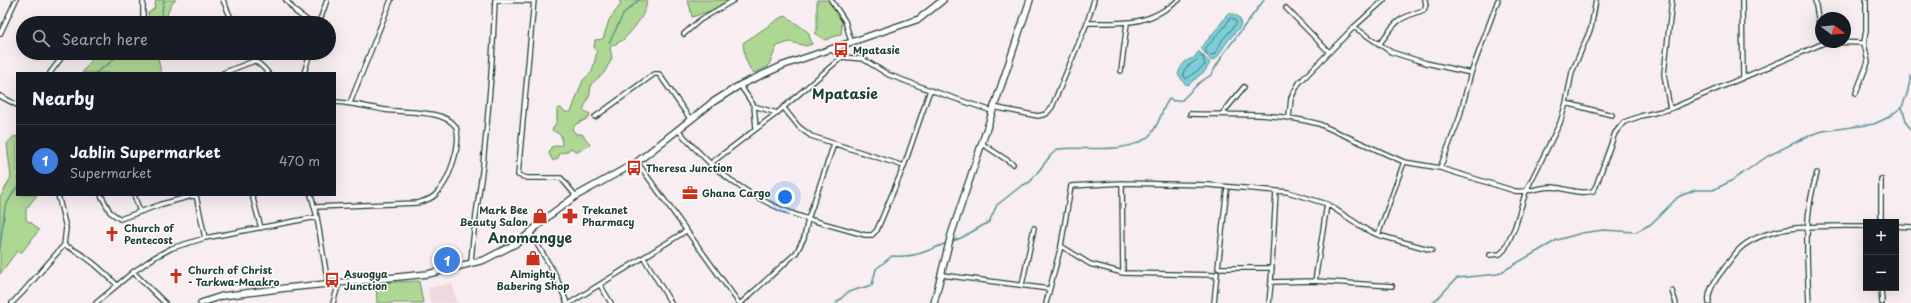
<!DOCTYPE html>
<meta charset="utf-8">
<style>
body{margin:0;font-family:"Playpen Sans",sans-serif;background:#20242c;color:#f1f3f6}
.controls{position:absolute;right:12px;bottom:12px;display:grid;overflow:hidden;border-radius:0px;box-shadow:0 4px 16px #0002}
.controls button{width:36px;height:36px;display:grid;place-items:center;padding:0;border:0;border-bottom:1px solid #363941;background:#171b24;color:#f1f3f6;font:20px sans-serif}
.compass{position:absolute;left:1815px;top:12px;width:36px;height:36px;border-radius:50%;background:#171b24;box-shadow:0 4px 16px #0002;rotate:106deg}
.you{position:absolute;left:785px;top:197px;width:14px;height:14px;margin:-10px;border:3px solid #fff;border-radius:50%;background:#1a73e8;box-shadow:0 0 0 6px #1a73e833}
.badge{display:grid;place-items:center;width:26px;height:26px;border-radius:50%;background:#c8321e;color:#fff;font-size:13px;font-weight:700}
.pin{position:absolute;translate:-50% -50%;border:2px solid #fff;box-shadow:0 1px 4px #0006}
.list{margin:0;padding:0;list-style:none}
h2{display:flex;justify-content:space-between;align-items:center;height:52px;margin:0;padding:0 16px;font-size:17px}
h2 small{font-size:13px;font-weight:400;color:#9ea1a6}
.list li{display:grid;grid-template-columns:26px 1fr auto;gap:12px;align-items:center;box-sizing:border-box;height:72px;padding:0 16px;border-top:1px solid #363941}
.list b{display:block;font-size:15px;white-space:nowrap}
.list p{margin:0;font-size:13px;white-space:nowrap;color:#9ea1a6}
.list em{font-size:13px;font-style:normal;color:#9ea1a6}
.icon{flex:none;width:22px;height:22px;fill:none;stroke:currentColor;stroke-width:2;stroke-linecap:round;stroke-linejoin:round}
.map{position:relative;flex:none;width:1911px;height:303px;overflow:hidden}
.search{position:absolute;background:#171b24;box-shadow:0 4px 16px #0002;left:16px;top:16px;width:320px;height:44px;display:flex;align-items:center;gap:10px;box-sizing:border-box;padding:0 14px;border-radius:22px;color:#9ea1a6;font-size:15px}
.panel{position:absolute;background:#171b24;box-shadow:0 4px 16px #0002;left:16px;top:72px;width:320px;height:124px;border-radius:0px}
.map>svg:first-child{display:block}
.built{fill:#f0d8e0}
.green{fill:#afd794;stroke:#678a64}
.water{fill:#7dcdd8;stroke:#579396}
.lines{fill:none;stroke-linecap:round;stroke-linejoin:round}
.shore{stroke:#457776;stroke-width:1}
.stream{stroke:#579396;stroke-width:1.5}
.street-casing{stroke:#1f3d34;stroke-width:6}
.secondary-casing{stroke:#1f3d34;stroke-width:8}
.street{stroke:#fff;stroke-width:3.5}
.secondary{stroke:#fff;stroke-width:5.5}
.labels{text-anchor:middle;stroke-width:3;stroke-linejoin:round;paint-order:stroke}
.poi-label{font-size:10px;font-weight:bold;fill:#1f3d34;stroke:#fff;text-anchor:start}
.district-label{font-size:14px;font-weight:bold;fill:#1f3d34;stroke:#fff}
</style>
<div class="map">
<svg width="1911" height="303" viewBox="0 0 1911 303">
<rect width="100%" height="100%" fill="#f8edf1"/>
<filter id="ink" filterUnits="userSpaceOnUse"><feTurbulence type="fractalNoise" baseFrequency=".025" numOctaves="2"/><feDisplacementMap in="SourceGraphic" scale="8" xChannelSelector="R" yChannelSelector="G"/><feConvolveMatrix kernelMatrix="1 2 1 2 8 2 1 2 1" color-interpolation-filters="sRGB"/></filter>
<g filter="url(#ink)">
<path class="built" d="M452,283L457,303H430L428,288Z"/>
<path class="green" d="M156,0H176C168,7 167,13 167,23H149L148,13L154,9Z
M619,0H647C647,13 633,30 624,39C620,42 614,45 610,47L612,58L604,73L591,84L590,94L583,110L590,114L589,118L576,124L572,129L576,134H582L590,144L578,152L570,148L567,152L560,153L558,158L553,161L549,154L551,147L562,145L561,135L552,130L557,121V109L561,108L565,112H571L583,80L592,72L597,52L594,47L595,40L603,39L609,20L621,4Z
M687,0H732L719,8L692,17L690,7Z
M817,0H830L842,22L841,34L825,40L814,33L817,30Z
M786,16L808,32L812,44L806,46L790,42L777,46L768,67L755,73L751,71L745,58L743,43L780,18Z
M97,53H157L161,73H82Z
M17,136V195H37L26,209V220L33,224L39,230L22,252L17,251L0,274V198L11,177L7,144L13,137Z
M419,281L423,303H377L376,283Z"/>
<path class="water" d="M1227,14C1234,13 1237,15 1241,21L1240,27L1227,42L1216,59L1211,61L1201,48L1222,22Z
M1198,52H1200L1210,63L1205,71L1188,85L1185,84L1178,74C1181,66 1184,60 1194,58Z"/>
<g class="lines">
<path class="shore" d="M1232,18L1236,21V24L1223,39L1214,55L1206,54V48L1226,25L1229,19Z
M1200,56L1203,57L1205,65L1186,79L1183,74C1186,63 1194,65 1200,56Z"/>
<path class="stream" d="M158,23L160,22L164,0
M609,43L624,13L639,0
M95,73L107,65L120,53
M1902,107L1907,124L1911,129
M950,242L961,238L989,222L997,205L1021,186L1030,182L1051,155L1058,149C1084,146 1128,155 1149,136C1161,124 1161,108 1170,98L1173,101L1182,100L1199,83L1211,75L1224,53L1264,0
M0,248L5,207L17,186
M836,303L848,292L872,285L876,269L892,256C915,258 926,251 947,243
M1433,303L1457,278L1498,274L1557,240L1582,233L1603,230L1636,232L1651,224L1678,197L1695,190H1713L1731,181L1768,156L1810,135L1823,131L1874,124L1887,118L1902,107L1907,94L1911,76"/>
<defs>
<path id="street" d="M223,0L233,23
M286,0L296,12L311,23
M495,0L534,1
M534,0L518,175L527,178H561L576,196
M831,0L845,21L851,41
M1094,0L1087,23C1127,23 1146,26 1179,0
M1742,0L1743,78
M1815,0L1821,36
M1286,8L1329,52
M143,16V0
M319,23L327,0
M1354,27L1391,52L1426,63L1471,73
M0,34L16,0
M684,34L700,20L734,0
M1824,42L1864,43
M1379,45C1396,21 1396,19 1424,10L1426,5L1425,0
M831,50L842,57L863,59L889,75L930,90L904,166
M247,53C253,61 262,64 268,73
M1121,71L1127,23
M50,73L65,53
M223,73L254,61
M304,73L310,53
M740,85L754,106L756,128
M930,90L992,111
M1856,93L1868,62L1864,43L1866,30V0
M0,96L17,105
M350,103L391,0
M1566,103L1612,115
M754,106L777,113
M783,107L799,127L811,136L904,166L877,230L872,235H865L808,219L834,144
M993,107L1038,116L1046,114L1052,107L1087,23
M1670,109L1664,74L1672,0
M1190,114C1233,115 1277,112 1319,124L1404,162L1440,168L1459,119L1471,73L1498,0
M1222,114L1244,87
M595,117L654,74H659L691,120
M1289,117L1291,98L1299,83L1354,27L1384,0
M678,130C716,174 752,201 808,219L804,238L796,253L741,303
M981,143L1013,164
M637,162L739,303
M710,164L777,113L842,57
M1440,168L1515,191C1528,193 1539,187 1552,187C1565,188 1580,195 1593,191L1596,186L1615,133L1624,122L1641,116L1670,109L1824,43
M1122,183L1071,186L1061,246L1090,264L1123,273
M1227,187L1218,268H1272
M1276,191L1271,282L1315,281L1392,286
M101,195L110,212L120,219L162,204L196,195
M134,195L140,212
M196,195L205,238
M252,195L261,228
M311,195L317,217L328,284
M315,207L417,203C423,201 431,200 436,194C449,182 462,144 456,127C444,109 404,113 385,110C368,107 352,103 335,102
M1881,222V179
M1896,226L1911,227
M531,234L555,274L567,303
M1378,235L1432,250
M64,245C85,254 101,269 117,285
M1490,255L1500,254L1505,249L1515,227L1526,191L1560,123L1566,103L1572,72L1591,28L1596,0
M644,258L671,303
M471,263C473,229 479,197 483,164C489,109 493,55 495,0
M133,272L165,303
M942,275L1049,289
M1217,275L1123,273L1122,183L1209,185L1288,192L1327,204L1367,230L1378,235L1404,162
M1315,281L1327,204
M600,285L611,303
M1022,285L1034,228
M1881,288L1882,303
M1672,291L1676,303
M12,303L22,293L64,245L66,228L58,195
M96,303L133,272L155,257L172,248L205,238L317,217
M333,303L339,283
M570,303L686,231
M1046,303L1061,246
M1214,303L1217,273
M1269,303L1271,282
M1709,303C1707,291 1716,279 1723,270C1729,262 1735,252 1743,246C1772,223 1831,226 1866,226
M1809,303C1807,258 1803,217 1817,173"/>
<path id="secondary" d="M201,303L222,296L286,288L428,274L484,260L519,242L550,215L576,196L637,162L713,102L740,85L784,65L919,19L943,0
M934,303L951,235L1030,0"/>
</defs>
<use href="#street" class="street-casing"/>
<use href="#secondary" class="secondary-casing"/>
<use href="#street" class="street"/>
<use href="#secondary" class="secondary"/>
</g>
</g>
<defs>
<symbol id="bus-bare" viewBox="-9 -9 18 18"><path d="M-5-6H5V4H4V6H2V4H-2V6H-4V4H-5ZM-3.5-4V0h7V-4ZM-3.5 1.2v1.5H-2V1.2ZM2 1.2v1.5H3.5V1.2Z" fill="#c8321e" stroke="#fff" stroke-width="2.5" paint-order="stroke"/></symbol>
<symbol id="office-bare" viewBox="-9 -9 18 18"><path d="M-6-3h4V-5.5h4V-3h4V5H-6ZM-1-4.5V-3h2v-1.5ZM-6 0V1H6V0Z" fill="#c8321e" stroke="#fff" stroke-width="2.5" paint-order="stroke"/></symbol>
<symbol id="shop-bare" viewBox="-9 -9 18 18"><path d="M-5-2.5h2.3a2.7 3.5 0 0 1 5.4 0H5L5.5 6h-11ZM-1.5-2.5h3a1.5 2.3 0 0 0-3 0Z" fill="#c8321e" stroke="#fff" stroke-width="2.5" paint-order="stroke"/></symbol>
<symbol id="pharmacy-bare" viewBox="-9 -9 18 18"><path d="M-2-6h4v4h4v4h-4v4h-4v-4h-4v-4h4Z" fill="#c8321e" stroke="#fff" stroke-width="2.5" paint-order="stroke"/></symbol>
<symbol id="church-bare" viewBox="-9 -9 18 18"><path d="M-1.2-6h2.4v3.5h3.3v2.4h-3.3V6h-2.4V-.1h-3.3v-2.4h3.3Z" fill="#c8321e" stroke="#fff" stroke-width="2.5" paint-order="stroke"/></symbol>
</defs>
<g fill-rule="evenodd">
<use href="#bus-bare" x="830" y="39" width="22" height="22"/>
<use href="#bus-bare" x="623" y="157" width="22" height="22"/>
<use href="#office-bare" x="679" y="182" width="22" height="22"/>
<use href="#shop-bare" x="529" y="205" width="22" height="22"/>
<use href="#pharmacy-bare" x="559" y="205" width="22" height="22"/>
<use href="#church-bare" x="101" y="223" width="22" height="22"/>
<use href="#shop-bare" x="522" y="247" width="22" height="22"/>
<use href="#church-bare" x="165" y="265" width="22" height="22"/>
<use href="#bus-bare" x="321" y="269" width="22" height="22"/>
</g>
<g class="labels">
<g class="poi-label">
<text x="853" y="54">Mpatasie</text>
<text x="646" y="172">Theresa Junction</text>
<text x="702" y="197">Ghana Cargo</text>
<text x="528" y="214" text-anchor="end">Mark Bee<tspan x="528" dy="12">Beauty Salon</tspan></text>
<text x="582" y="214">Trekanet<tspan x="582" dy="12">Pharmacy</tspan></text>
<text x="124" y="232">Church of<tspan x="124" dy="12">Pentecost</tspan></text>
<text x="188" y="274">Church of Christ<tspan x="188" dy="12">- Tarkwa-Maakro</tspan></text>
<text x="344" y="278">Asuogya<tspan x="344" dy="12">Junction</tspan></text>
<text x="533" y="278" text-anchor="middle">Almighty<tspan x="533" dy="12">Babering Shop</tspan></text>
</g>
<g class="district-label">
<text x="845" y="99">Mpatasie</text>
<text x="530" y="243">Anomangye</text>
</g>
</g>
</svg>
<div class="controls">
<button>+</button>
<button>−</button>
</div>
<svg class="compass" viewBox="-18 -18 36 36"><path d="M0-13l5 13h-10z" fill="#e53935"/><path d="M0 13l5-13h-10z" fill="#9ea1a6"/></svg>
<div class="you"></div>
<div class="pin badge" style="left:447px;top:260px;background:#3f7fe0">1</div>
<div class="search"><svg class="icon" aria-label="search" viewBox="0 0 24 24"><circle cx="10" cy="10" r="6"/><path d="M15 15l6 6"/></svg>Search here</div>
<section class="panel">
<h2>Nearby<small></small></h2>
<ul class="list">
<li><span class="badge" style="background:#3f7fe0">1</span><div><b>Jablin Supermarket</b><p>Supermarket</p></div><em>470 m</em></li>
</ul>
</section>
</div>
